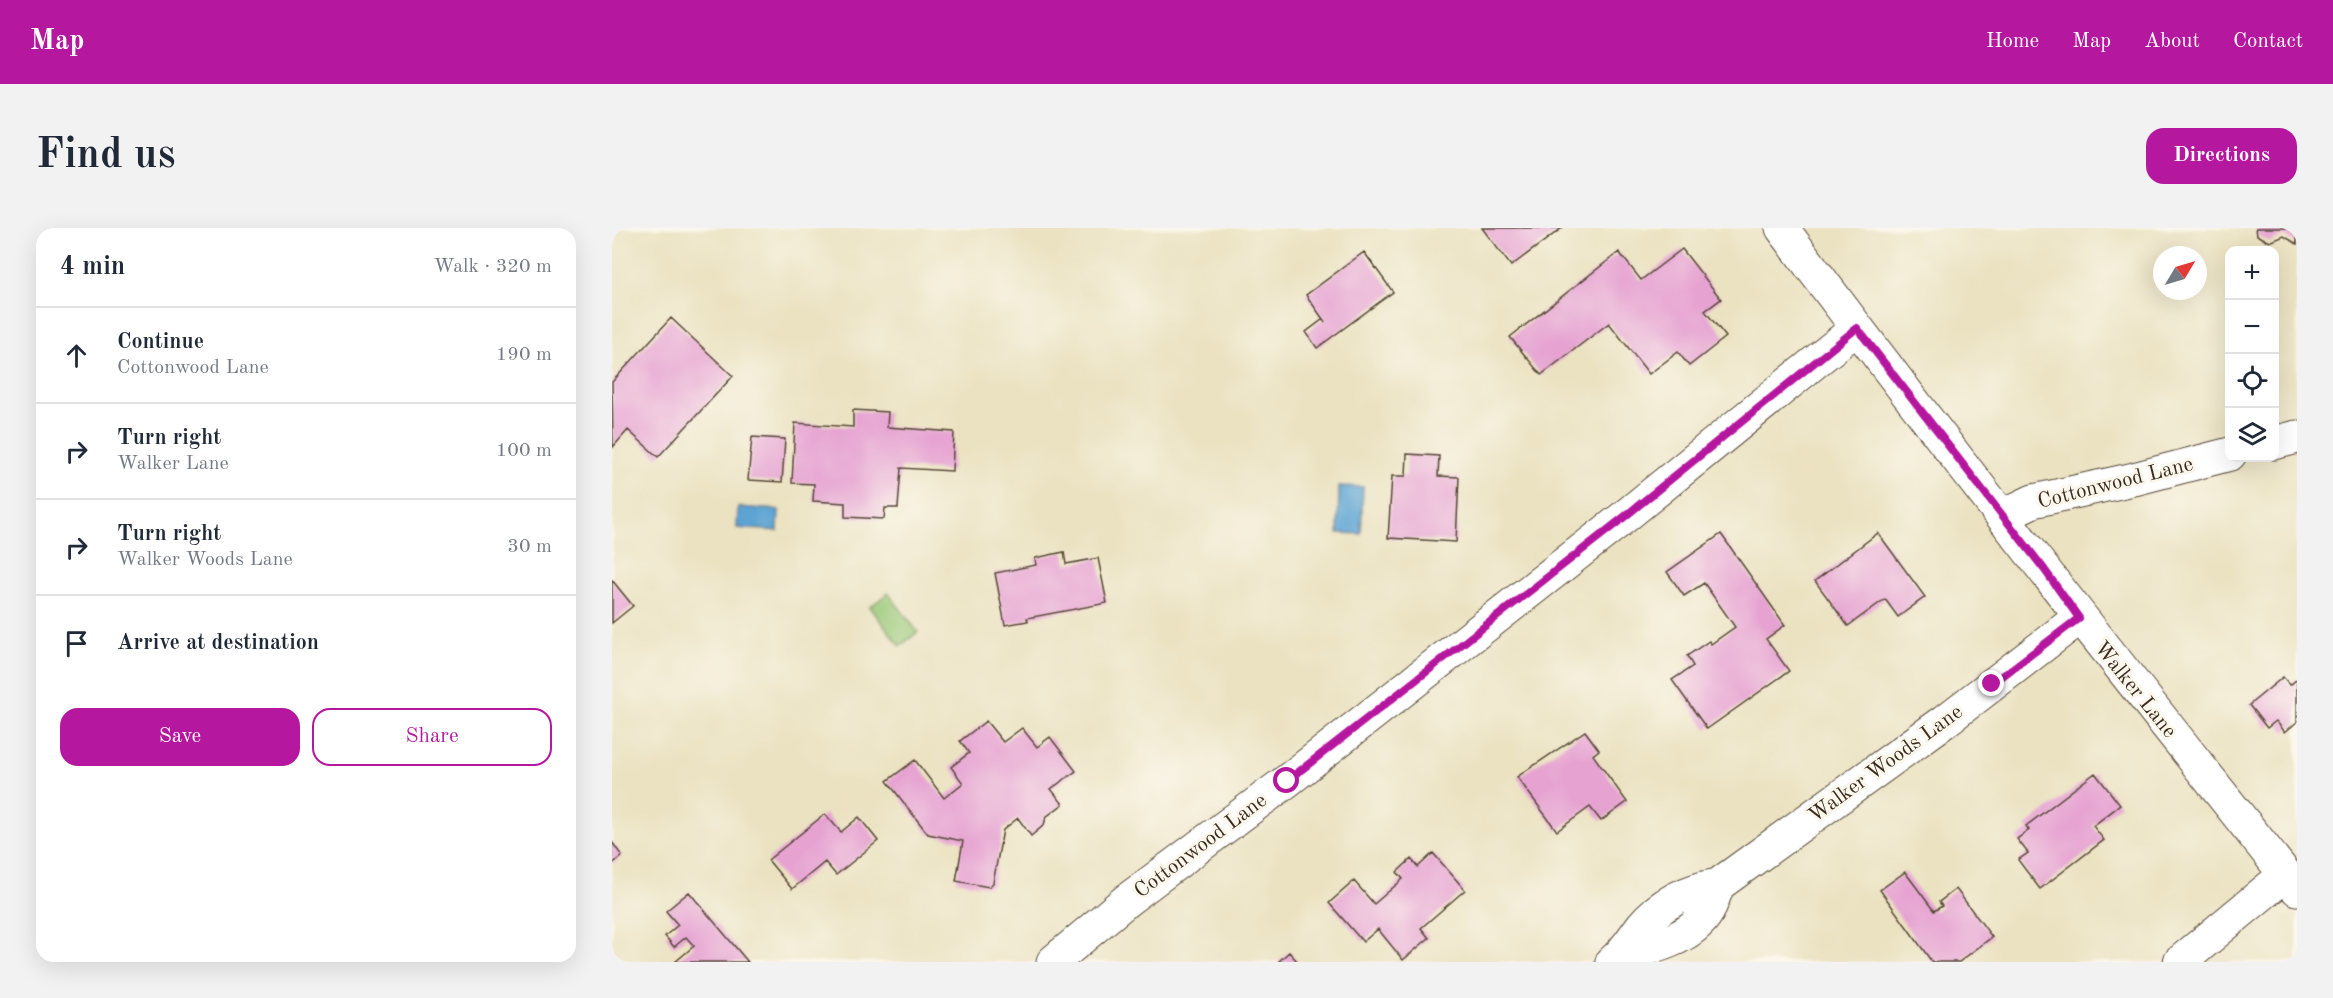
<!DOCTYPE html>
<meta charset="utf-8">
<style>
body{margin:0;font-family:"Old Standard TT",serif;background:#f2f2f3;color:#1f2937}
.controls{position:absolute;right:18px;top:18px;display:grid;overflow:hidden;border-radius:12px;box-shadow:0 6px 24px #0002}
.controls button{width:54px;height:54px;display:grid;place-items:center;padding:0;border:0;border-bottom:2px solid #e0e1e3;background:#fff;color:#1f2937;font:30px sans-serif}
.compass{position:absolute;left:1541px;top:18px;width:54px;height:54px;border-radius:50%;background:#fff;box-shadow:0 6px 24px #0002;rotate:52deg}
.stop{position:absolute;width:18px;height:18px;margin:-14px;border:4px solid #b5179e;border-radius:50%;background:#fff}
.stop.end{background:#b5179e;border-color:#fff;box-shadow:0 2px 6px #0008}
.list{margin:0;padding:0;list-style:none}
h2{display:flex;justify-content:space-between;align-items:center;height:78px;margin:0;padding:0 24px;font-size:26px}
h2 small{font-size:20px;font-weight:400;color:#747a83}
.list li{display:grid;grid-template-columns:39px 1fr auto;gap:18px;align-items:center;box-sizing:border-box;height:96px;padding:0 24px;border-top:2px solid #e0e1e3}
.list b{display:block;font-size:22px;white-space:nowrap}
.list p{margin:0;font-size:20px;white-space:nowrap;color:#747a83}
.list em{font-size:20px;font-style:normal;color:#747a83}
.actions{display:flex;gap:12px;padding:18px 24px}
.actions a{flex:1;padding:14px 0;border:2px solid #b5179e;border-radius:18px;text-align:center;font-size:21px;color:#b5179e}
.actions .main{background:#b5179e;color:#fff}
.icon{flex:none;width:33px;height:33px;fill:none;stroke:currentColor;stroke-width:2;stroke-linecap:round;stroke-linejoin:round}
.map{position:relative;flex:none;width:1685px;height:734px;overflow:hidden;border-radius:18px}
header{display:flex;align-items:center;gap:36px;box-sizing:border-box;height:84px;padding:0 30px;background:#b5179e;color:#fff}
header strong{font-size:28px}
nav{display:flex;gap:33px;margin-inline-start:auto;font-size:21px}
.intro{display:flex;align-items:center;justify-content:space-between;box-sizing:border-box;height:144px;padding:0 36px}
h1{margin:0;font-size:42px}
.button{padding:15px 27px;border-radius:18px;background:#b5179e;color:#fff;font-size:21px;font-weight:700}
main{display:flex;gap:36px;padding:0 36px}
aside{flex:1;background:#fff;border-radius:18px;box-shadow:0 6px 24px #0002}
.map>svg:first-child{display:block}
.green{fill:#9ac877;stroke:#6a794a;stroke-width:1.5}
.water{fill:#5da4d3;stroke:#4c6778;stroke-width:1.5}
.building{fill:#e6a3d2}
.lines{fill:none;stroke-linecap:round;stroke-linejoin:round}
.minor-casing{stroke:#554636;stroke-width:35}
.minor{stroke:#fff;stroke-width:33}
.route{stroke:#b5179e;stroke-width:8}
.labels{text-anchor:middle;stroke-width:6;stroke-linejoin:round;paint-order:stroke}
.street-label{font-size:21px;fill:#3b2a1e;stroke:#fbf7ec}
</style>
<header>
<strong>Map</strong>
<nav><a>Home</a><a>Map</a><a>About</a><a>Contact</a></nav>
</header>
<div class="intro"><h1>Find us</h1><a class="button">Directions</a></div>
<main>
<aside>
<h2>4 min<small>Walk · 320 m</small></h2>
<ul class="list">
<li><svg class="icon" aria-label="ahead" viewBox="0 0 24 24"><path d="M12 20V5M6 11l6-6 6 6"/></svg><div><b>Continue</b><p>Cottonwood Lane</p></div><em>190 m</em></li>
<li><svg class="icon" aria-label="right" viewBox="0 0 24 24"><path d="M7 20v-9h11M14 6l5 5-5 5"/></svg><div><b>Turn right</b><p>Walker Lane</p></div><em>100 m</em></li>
<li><svg class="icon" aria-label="right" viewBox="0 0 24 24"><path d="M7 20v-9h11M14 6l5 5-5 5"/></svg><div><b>Turn right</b><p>Walker Woods Lane</p></div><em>30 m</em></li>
<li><svg class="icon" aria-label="arrive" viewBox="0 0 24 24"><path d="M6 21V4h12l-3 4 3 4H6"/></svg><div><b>Arrive at destination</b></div></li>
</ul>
<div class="actions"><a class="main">Save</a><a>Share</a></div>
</aside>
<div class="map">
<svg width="1685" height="734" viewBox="0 0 1685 734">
<rect width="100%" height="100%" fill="#fbf7ec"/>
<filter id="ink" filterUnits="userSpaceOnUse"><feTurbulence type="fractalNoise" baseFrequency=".0167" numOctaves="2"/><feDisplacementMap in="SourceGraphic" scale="12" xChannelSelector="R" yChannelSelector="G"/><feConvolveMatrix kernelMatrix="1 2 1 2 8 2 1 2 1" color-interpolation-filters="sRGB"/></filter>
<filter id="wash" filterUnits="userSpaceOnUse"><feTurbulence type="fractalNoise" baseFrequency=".008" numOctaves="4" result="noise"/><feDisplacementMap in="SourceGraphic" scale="24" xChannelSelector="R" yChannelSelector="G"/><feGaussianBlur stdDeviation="1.35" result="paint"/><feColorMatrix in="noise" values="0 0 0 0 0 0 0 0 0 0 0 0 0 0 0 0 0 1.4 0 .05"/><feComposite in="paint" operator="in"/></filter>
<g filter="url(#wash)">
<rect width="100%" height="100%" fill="#ebe2c1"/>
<path class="green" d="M276,365L306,404L288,418L258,379Z"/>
<path class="water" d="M727,258L751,259L749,306L726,305Z
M126,279L167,282L166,303L125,300Z"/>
<g id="blocks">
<path class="building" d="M870,0H950L899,38Z
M1644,0H1685V16L1672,8L1658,14L1645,7Z
M1070,21L1109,71L1093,83L1114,109L1077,138L1066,124L1037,146L997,95L929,147L898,109L1007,24L1029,52Z
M752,24L781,64L705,120L694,104L710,92L713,94L694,67Z
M59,90L121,148L46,229L16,202L1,219L0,154Z
M241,182L276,184L275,199L342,204L340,243L289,240L286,280H273L272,291L233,289V275L201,273L202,256L180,255L183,195L241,199Z
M140,209L173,211L170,254L136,252Z
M795,226L827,228L826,248L847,249L844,314L776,310L780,248H794Z
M1266,305L1313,369L1286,389L1273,371L1236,398L1203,353Z
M1109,306L1173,397L1154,411L1177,443L1095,501L1060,452L1081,438L1075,428L1097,413L1099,416L1123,399L1092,355L1072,368L1055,344Z
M452,324L454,336L486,330L495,375L415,390L416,393L393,397L383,345L424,337L423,330Z
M0,352L21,378L0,395Z
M1671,449L1678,457L1685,451V494L1673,504L1664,493L1655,500L1637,477Z
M374,493L391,514L410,500L425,519L438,509L464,543L439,561L451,576L434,589L432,597L419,608L406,590L391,602L381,655L377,659L344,653L351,613L316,606L275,553L303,532L332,570L351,555L339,539L357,525L348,513Z
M973,503L987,522L981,527L1015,574L989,593L978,579L945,603L905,549Z
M1483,545L1508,577L1481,598L1492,612L1428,661L1406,632L1416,625L1405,611L1417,602L1414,598Z
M213,586L229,604L247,589L266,613L224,647L213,634L180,661L156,632Z
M0,614L10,628L0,636Z
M821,625L853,662L809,700L817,710L791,732L766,701L751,714L717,675L742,653L762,676L791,651L785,644L799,631L806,639Z
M1293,644L1322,683L1330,678L1327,674L1344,661L1380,709L1347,734H1320L1268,662Z
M77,664L136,734H63L82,718L74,709L62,719L53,708L66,697L54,683Z
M677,724L686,734H666Z"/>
</g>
</g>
<g filter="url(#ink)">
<use href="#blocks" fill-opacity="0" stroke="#554636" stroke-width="1.5"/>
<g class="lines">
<defs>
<path id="minor" d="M1170,0C1337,224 1511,443 1685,661
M1662,215L1685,209
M1390,288L1421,273L1522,251L1618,226
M1010,727C1038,721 1080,711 1096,683C1100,675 1103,665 1106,657
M441,734L515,672L675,553L1011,290L1245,100
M1000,734C1013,724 1020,711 1030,698C1049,675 1077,662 1106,657L1333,493L1467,390
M1568,734L1673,647"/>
</defs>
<use href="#minor" class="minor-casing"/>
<use href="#minor" class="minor"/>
</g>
</g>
<g class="lines" filter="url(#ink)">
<path class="route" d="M675,553L1011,290L1245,100L1432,341L1467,390L1380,456"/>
</g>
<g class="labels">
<g class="street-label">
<text transform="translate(1503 254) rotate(-14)" y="7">Cottonwood Lane</text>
<text transform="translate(1524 461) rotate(51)" y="7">Walker Lane</text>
<text transform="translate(1273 535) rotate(-36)" y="7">Walker Woods Lane</text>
<text transform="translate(588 617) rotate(-37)" y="7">Cottonwood Lane</text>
</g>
</g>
</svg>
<div class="controls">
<button>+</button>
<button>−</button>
<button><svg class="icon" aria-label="locate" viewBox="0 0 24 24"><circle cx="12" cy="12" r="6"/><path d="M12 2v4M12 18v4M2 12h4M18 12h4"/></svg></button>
<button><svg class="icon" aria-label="layers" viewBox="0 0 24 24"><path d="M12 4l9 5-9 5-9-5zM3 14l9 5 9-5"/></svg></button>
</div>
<svg class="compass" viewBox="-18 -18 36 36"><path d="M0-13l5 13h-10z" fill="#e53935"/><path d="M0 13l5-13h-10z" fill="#747a83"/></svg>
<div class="stop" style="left:675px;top:553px"></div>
<div class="stop end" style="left:1380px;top:456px"></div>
</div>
</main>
